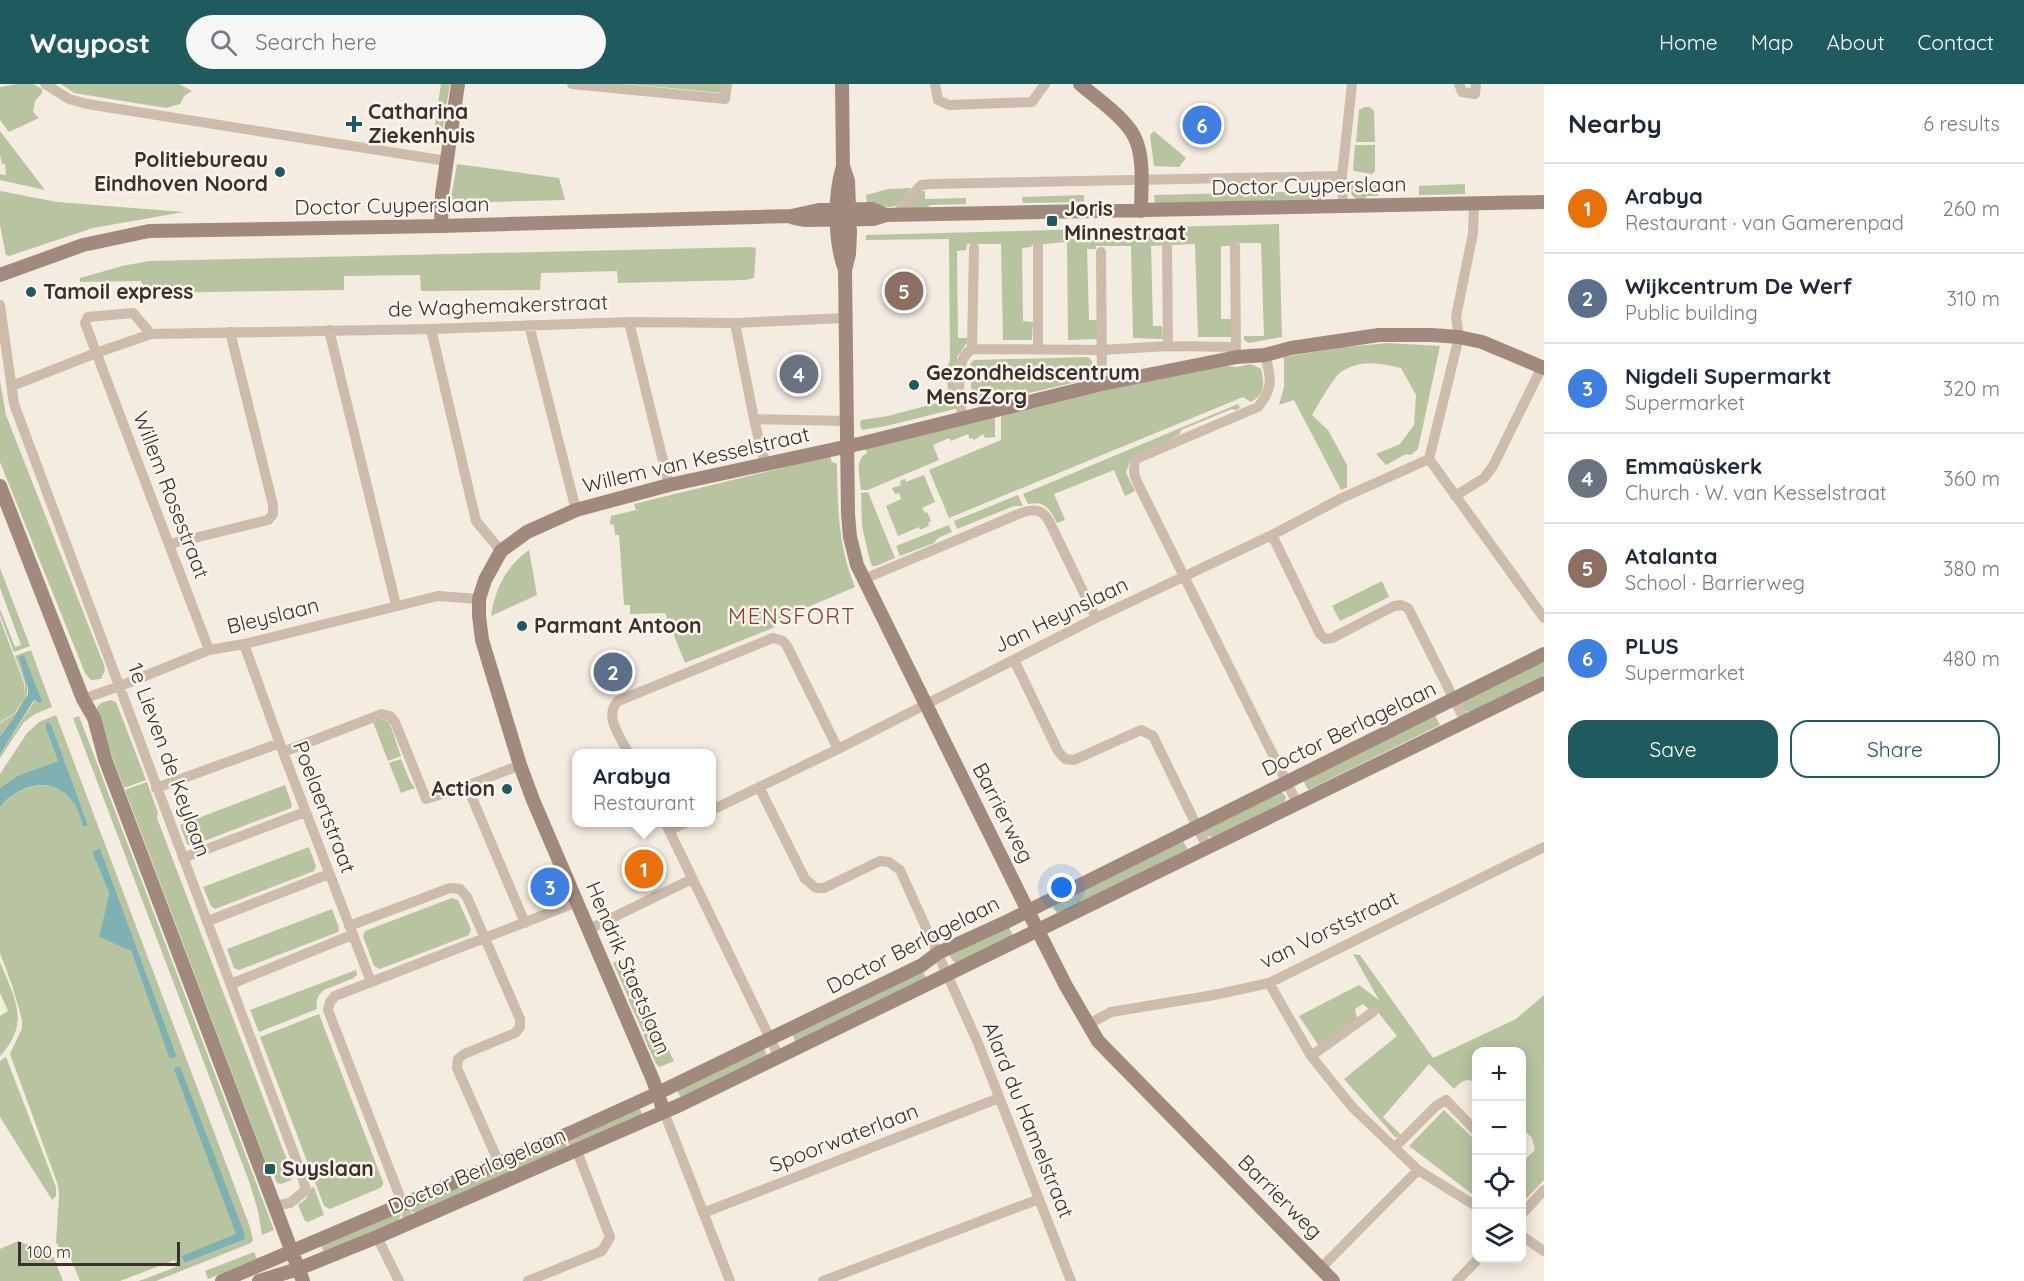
<!DOCTYPE html>
<meta charset="utf-8">
<style>
body{margin:0;font-family:Quicksand,sans-serif;background:#f6f6f7;color:#1f2937}
.controls{position:absolute;right:18px;bottom:18px;display:grid;overflow:hidden;border-radius:12px;box-shadow:0 3px 15px #0003}
.controls button{width:54px;height:54px;display:grid;place-items:center;padding:0;border:0;border-bottom:2px solid #e0e1e3;background:#fff;color:#1f2937;font:30px sans-serif}
.scale{position:absolute;left:18px;bottom:15px;width:162px;box-sizing:border-box;padding-left:6px;border:3px solid #3b302b;border-top:0;font-size:16px;line-height:21px;white-space:nowrap;color:#3b302b;-webkit-text-stroke:4px #fbf5ee;paint-order:stroke}
.you{position:absolute;left:1062px;top:804px;width:21px;height:21px;margin:-15px;border:4px solid #fff;border-radius:50%;background:#1a73e8;box-shadow:0 0 0 9px #1a73e833}
.badge{display:grid;place-items:center;width:39px;height:39px;border-radius:50%;background:#1f5a5e;color:#fff;font-size:20px;font-weight:700}
.pin{position:absolute;translate:-50% -50%;border:3px solid #fff;box-shadow:0 2px 6px #0006}
.popup{position:absolute;left:572px;top:665px;width:144px;height:78px;box-sizing:border-box;display:grid;place-content:center;border-radius:12px;background:#fff;filter:drop-shadow(0 2px 4px #0005);font-size:20px;white-space:nowrap;color:#747a83}
.popup b{font-size:22px;color:#1f2937}
.popup::after{content:'';position:absolute;left:50%;top:100%;margin-left:-12px;border:12px solid transparent;border-top-color:#fff}
.list{margin:0;padding:0;list-style:none}
h2{display:flex;justify-content:space-between;align-items:center;height:78px;margin:0;padding:0 24px;font-size:26px}
h2 small{font-size:20px;font-weight:400;color:#747a83}
.list li{display:grid;grid-template-columns:39px 1fr auto;gap:18px;align-items:center;box-sizing:border-box;height:90px;padding:0 24px;border-top:2px solid #e0e1e3}
.list b{display:block;font-size:22px;white-space:nowrap}
.list p{margin:0;font-size:20px;white-space:nowrap;color:#747a83}
.list em{font-size:20px;font-style:normal;color:#747a83}
.actions{display:flex;gap:12px;padding:18px 24px}
.actions a{flex:1;padding:14px 0;border:2px solid #1f5a5e;border-radius:18px;text-align:center;font-size:21px;color:#1f5a5e}
.actions .main{background:#1f5a5e;color:#fff}
.icon{flex:none;width:33px;height:33px;fill:none;stroke:currentColor;stroke-width:2;stroke-linecap:round;stroke-linejoin:round}
.map{position:relative;flex:none;width:1544px;height:1197px;overflow:hidden}
header{display:flex;align-items:center;gap:36px;box-sizing:border-box;height:84px;padding:0 30px;background:#1f5a5e;color:#fff}
header strong{font-size:28px}
nav{display:flex;gap:33px;margin-inline-start:auto;font-size:21px}
.search{width:420px;height:54px;background:#f6f6f7;display:flex;align-items:center;gap:15px;box-sizing:border-box;padding:0 21px;border-radius:33px;color:#747a83;font-size:22px}
main{display:flex}
aside{flex:1;background:#fff}
.map>svg:first-child{display:block}
.green{fill:#b8c4a0;fill-rule:evenodd}
.water{fill:#7fb0b2}
.lines{fill:none;stroke-linecap:round;stroke-linejoin:round}
.street{stroke:#cdbbac;stroke-width:10}
.secondary{stroke:#a18a7d;stroke-width:14}
.poi-dot{fill:#1f5a5e;stroke:#fbf5ee;stroke-width:2}
.labels{text-anchor:middle;stroke-width:5;stroke-linejoin:round;paint-order:stroke}
.poi-label{font-size:21px;font-weight:bold;fill:#3b302b;stroke:#fbf5ee;text-anchor:start}
.street-label{font-size:21px;fill:#3b302b;stroke:#fbf5ee}
.neighbourhood-label{font-size:22px;letter-spacing:1.5px;fill:#8c3b22;stroke:#fbf5ee}
</style>
<header>
<strong>Waypost</strong>
<div class="search"><svg class="icon" aria-label="search" viewBox="0 0 24 24"><circle cx="10" cy="10" r="6"/><path d="M15 15l6 6"/></svg>Search here</div>
<nav><a>Home</a><a>Map</a><a>About</a><a>Contact</a></nav>
</header>
<main>
<div class="map">
<svg width="1544" height="1197" viewBox="0 0 1544 1197">
<rect width="100%" height="100%" fill="#f4ebe1"/>
<path class="green" d="M17,0H33L42,5V9L35,17L33,28L39,34L9,48L0,36V3Z
M61,0H179L192,7L184,12L180,20L166,24L74,9Z
M441,0H450L441,56L433,54Z
M628,0H723L722,9Z
M1365,23H1370L1374,27L1375,58H1356L1359,26Z
M0,47L45,106L0,96V90L6,91L5,80H2L0,71Z
M1154,47L1186,74L1179,83L1154,82L1150,51Z
M1355,61H1375V87L1372,90L1354,87L1353,85Z
M457,80L559,94L565,116L450,119Z
M1334,97C1332,106 1331,112 1321,113V118L1155,121L1154,111L1329,107V98Z
M1349,97L1377,101L1378,112H1367L1362,117C1352,115 1347,106 1349,97Z
M1465,100V110L1419,111V102Z
M911,104C892,130 896,122 867,121L866,111L888,105Z
M0,107L57,118L184,128L93,144L9,172L6,171L5,167L0,141Z
M921,107H925V115L966,114V120L930,121L925,126L906,125Z
M1084,111V118L1023,119L1022,113Z
M1279,140L1282,253L1249,259L1244,256V252H1264L1261,159H1231L1230,162H1221V235H1231L1232,253H1198L1195,160L1151,162L1153,242H1162L1163,255L1133,254L1131,162H1096V165H1087L1089,236H1098L1099,255L1068,256L1067,158L1032,161L1031,163L1022,164L1023,237L1033,238L1032,256H1003L1001,160H967L966,166L957,167L958,254H967V259L957,273L959,324L886,342L862,346L860,341L861,336L888,332L948,316L947,284L950,276L949,155L866,156V151Z
M751,163L756,164L754,194L745,196L618,199L617,187L541,189L540,206L421,207L420,191L344,192V206L147,209L141,197L80,198V194L122,182L149,177Z
M1388,259L1440,262L1418,365L1411,371L1406,370L1386,381L1376,370L1400,360L1414,341L1416,311L1401,284C1381,279 1360,275 1341,288C1333,294 1318,321 1312,331L1328,346L1347,381V403L1341,406L1294,316L1279,321L1284,303V273L1344,263Z
M1088,273L1092,277L1093,290L1090,295L972,322L970,280L974,276Z
M1251,280L1261,285C1264,299 1266,310 1251,318L1243,313L949,434L929,386L1001,356V330L1099,307L1227,282L1237,283Z
M0,297L6,331L104,581L105,586L101,595L91,596L85,589L0,378Z
M1238,320L1240,324L1236,326L1232,325L1181,346L1180,350L1130,377L1126,389L1135,407L1125,412L1114,386L1054,410L1065,436L1057,439C1050,425 1045,417 1028,420L1023,410Z
M995,331V353L985,354L983,350L974,356L973,354L970,355L968,350L951,357L949,354L933,361L939,376L868,406H861C860,394 854,375 867,369L865,364Z
M830,372L832,378L836,379L837,382C838,426 838,462 855,503L780,535L773,544L685,579L665,529L630,530V521H624L619,451H615L614,441L610,440L611,432L636,426L634,420Z
M924,391L935,418L922,424L925,429L927,428L931,437L928,439L929,442L920,446L919,443L898,452L886,422L901,415L899,409L895,410L892,404L901,401L900,397L905,395L906,398Z
M868,408L895,474L876,482H872L870,477L862,442L861,409Z
M1018,411L1023,422H1014L957,445L954,437Z
M949,441L952,448L938,454L934,459L900,472L896,462Z
M529,466L537,511L491,532C495,505 506,482 529,466Z
M0,484L30,562L14,568L0,531V525L15,563L21,561L0,504Z
M1382,497L1389,513L1340,537L1332,522Z
M0,535L24,599V612L25,599L15,572L31,566L52,623L35,630L24,638L0,674V670L35,616L37,619L42,617L24,572L18,573C20,583 25,592 27,601C31,617 9,640 0,652V639L16,629L24,613L15,629L0,638Z
M1544,576V591L1469,628L1464,626L1461,616Z
M111,616L116,618L118,623L146,696L124,704L98,635L97,623L101,619Z
M1434,629L1440,641L1308,706L1302,694Z
M56,631L250,1143L253,1156L251,1159L156,1197H139L176,1183L175,1176L120,1197H80L71,1175L59,1163L56,1158L59,1112L58,1101L10,970L22,944V936L12,901L0,869V723C19,700 57,690 75,721C79,727 81,736 83,743L88,741L51,640L49,639L45,643L58,677L17,692L0,704V690L27,649L39,638ZM100,764L177,973L171,975L131,867L99,853L109,809L92,768ZM236,1151L244,1156L185,1179L181,1172Z
M79,632L274,1146L262,1151L258,1127L250,1100L73,634Z
M380,635L388,637C394,648 396,660 401,672L388,677L373,638Z
M401,675L410,697L415,704L401,709L389,679Z
M147,698L158,729L157,734L293,1092L291,1096L281,1100L277,1099L271,1084H268L125,706Z
M285,701L292,721L291,724L191,762L187,760L180,741Z
M1281,707L1286,713L1284,718L1213,753L1207,752L1204,746Z
M1181,754L1188,765L1068,824L1058,832L1051,817Z
M309,763L316,782L314,787L215,825L211,822L203,803Z
M452,814L458,816L471,845L469,851L380,885L374,882L363,852L365,847Z
M332,825L339,844L338,848L239,886L234,884L227,865Z
M1007,839L1014,854L957,879L953,877L949,871Z
M1353,870L1360,871L1433,974L1516,935L1544,911V1096L1522,1119V1078L1535,1066L1532,1054L1522,1044V968H1476V999C1466,993 1462,997 1454,1005L1429,980L1383,1033L1403,1053H1395L1344,995L1397,952L1377,927L1372,928L1363,920L1355,925L1357,935L1319,962L1299,932L1359,901L1379,916Z
M623,874L640,907L628,913L613,879Z
M0,878C15,916 31,938 0,972V932L8,927L0,909Z
M922,885L926,894L796,958L792,950Z
M356,886L357,891L354,894L324,906C317,912 316,917 317,925L259,948L250,926Z
M641,909L656,941L643,948L628,915Z
M319,930L383,1098V1101L380,1104L330,1125L324,1122L260,953Z
M657,943L674,977L660,983L656,980L643,951Z
M764,964L767,971L764,974L681,1014L677,1006Z
M6,973L56,1103V1112L52,1116L0,1033V977Z
M639,1023L643,1032L582,1058L577,1055V1051Z
M1444,1026L1476,1057V1113L1409,1062Z
M565,1057L567,1063L416,1129L411,1127V1124Z
M314,1103L324,1131L308,1138L305,1137L298,1121L306,1115L311,1104Z
M398,1128L401,1131L398,1137L324,1168L320,1160Z
M18,1157L48,1169L54,1174L63,1197H0V1165Z
M254,1168L257,1175L208,1195L205,1187Z"/>
<path class="water" d="M24,571L42,617L39,619L34,616L0,670V652L13,635L28,610V604L18,573Z
M47,638L51,640L88,741L83,743C81,736 79,728 75,721C57,690 19,699 0,723V704L17,692L58,677L45,643Z
M100,764L177,973L170,975L131,867L99,853L109,809L92,768Z
M180,982L245,1151L244,1156L241,1157L185,1179L181,1172L236,1150L174,985Z"/>
<g class="lines">
<path class="street" d="M45,0L69,15L87,20L447,77
M572,0L725,15L727,0
M935,0L938,16L949,21L1032,18L1045,0
M1459,0L1462,8L1475,10L1476,0
M1474,120L1473,149L1456,233L1459,253L1429,375L1544,534
M1343,122L1342,92L1352,0
M895,131L921,101L932,100L1342,92
M1038,162V265
M1235,162L1236,270
M1167,164L1168,262
M1101,168L1102,300
M0,221L14,320L301,1089L306,1106L290,1119L274,1122
M629,238L669,401
M735,239L754,335L765,380
M529,241L576,426
M431,245L476,437L501,467
M329,246L396,521
M151,250L133,229L88,233L85,239L209,566
M972,265L974,164
M1265,271C1271,293 1274,304 1258,323L1136,375C1131,388 1136,396 1142,408L1297,719
M12,302L96,269L151,250L431,245L629,238L735,239L845,234
M754,335L846,337
M962,335C961,315 952,276 972,265L1102,266L1168,262L1235,263
M1455,412L1484,394L1493,382L1542,283
M1272,451L1320,550L1325,555L1332,554L1394,522L1401,521L1408,524L1465,637
M170,460L268,436L273,430V421L230,248
M864,495L1021,429C1033,425 1041,424 1049,437L1096,534
M244,560L283,668L371,898
M1014,576L1058,667L1065,675L1074,676L1141,646L1153,652L1207,763
M83,615L120,602L209,566L244,560L438,512L479,515
M283,668L382,630L390,632L395,638L426,715L467,702L520,681
M629,670C621,654 603,632 618,617L773,554L783,557L787,562L838,665
M467,702L525,839
M759,703L805,795L816,804H824L880,777L889,778L900,786L978,959L1071,1197
M156,704L280,659
M712,726L838,665L1096,534L1272,451L1342,414L1429,375
M665,738L779,973
M669,747L686,738
M183,774L305,728
M208,837L329,790
M349,842L450,804L460,805L467,813L520,935V943L515,949L464,970L458,975L457,984L499,1079
M589,845L692,795
M1269,899L1311,972L1353,1024L1418,1086L1476,1122
M231,900L352,851
M1087,941L1111,928L1214,911L1269,899L1544,763
M1311,972L1373,928
M664,1028L730,1197
M1395,1063L1436,1022L1446,1016L1476,1047
M703,1129L999,1014
M1522,1130L1544,1106
M410,1139L328,926L330,918L335,912L577,818
M1522,1152L1544,1167
M377,1153L399,1197
M1321,1184L1418,1086
M528,1197L602,1167L610,1153L570,1049
M823,1197L1039,1115
M1457,1197L1479,1174"/>
<path class="secondary" d="M842,0L843,82L848,97L850,149L849,170L845,186L848,430L850,453L857,481L1028,827L1066,902L1098,957L1333,1197
M1080,0C1096,14 1124,33 1134,52C1145,73 1141,104 1141,127
M843,82C834,112 834,156 845,186
M794,134L804,136L873,135L886,131L1544,118
M441,142L442,110L458,0
M0,191L83,161L149,147L441,142L791,132L819,126L872,125L886,131
M0,402L83,615L94,634L105,675L303,1197
M664,1028L653,996L533,716L520,681L482,556L479,532V515L485,496L501,467L527,448L576,426L669,401L863,359L1102,300L1237,273L1265,271L1291,264L1379,251H1432L1459,253L1482,258L1544,284
M222,1197L570,1049L658,1009L922,881L938,869L1008,837L1544,570
M259,1197L298,1185L377,1153L682,1020L1544,599"/>
</g>
<g class="poi-dot">
<path d="M351 31h6v6h6v6h-6v6h-6v-6h-6v-6h6z"/>
<circle cx="280" cy="88" r="6"/>
<rect x="1046" y="131" width="12" height="12" rx="3"/>
<circle cx="31" cy="208" r="6"/>
<circle cx="914" cy="301" r="6"/>
<circle cx="522" cy="542" r="6"/>
<circle cx="507" cy="705" r="6"/>
<rect x="264" y="1079" width="12" height="12" rx="3"/>
</g>
<g class="labels">
<g class="poi-label">
<text x="368" y="35">Catharina<tspan x="368" dy="24">Ziekenhuis</tspan></text>
<text x="268" y="83" text-anchor="end">Politiebureau<tspan x="268" dy="24">Eindhoven Noord</tspan></text>
<text x="1064" y="132">Joris<tspan x="1064" dy="24">Minnestraat</tspan></text>
<text x="43" y="215">Tamoil express</text>
<text x="926" y="296">Gezondheidscentrum<tspan x="926" dy="24">MensZorg</tspan></text>
<text x="534" y="549">Parmant Antoon</text>
<text x="495" y="712" text-anchor="end">Action</text>
<text x="282" y="1092">Suyslaan</text>
</g>
<g class="street-label">
<text transform="translate(1309 102) rotate(-1)" y="7">Doctor Cuyperslaan</text>
<text transform="translate(392 122) rotate(-1)" y="7">Doctor Cuyperslaan</text>
<text transform="translate(498 222) rotate(-2)" y="7">de Waghemakerstraat</text>
<text transform="translate(696 376) rotate(-13)" y="7">Willem van Kesselstraat</text>
<text transform="translate(171 411) rotate(69)" y="7">Willem Rosestraat</text>
<text transform="translate(1061 531) rotate(-26)" y="7">Jan Heynslaan</text>
<text transform="translate(273 532) rotate(-14)" y="7">Bleyslaan</text>
<text transform="translate(1349 645) rotate(-26)" y="7">Doctor Berlagelaan</text>
<text transform="translate(169 676) rotate(70)" y="7">1e Lieven de Keylaan</text>
<text transform="translate(324 723) rotate(69)" y="7">Poelaertstraat</text>
<text transform="translate(1003 729) rotate(63)" y="7">Barrierweg</text>
<text transform="translate(1329 846) rotate(-26)" y="7">van Vorststraat</text>
<text transform="translate(913 861) rotate(-27)" y="7">Doctor Berlagelaan</text>
<text transform="translate(628 884) rotate(67)" y="7">Hendrik Staetslaan</text>
<text transform="translate(1028 1036) rotate(68)" y="7">Alard du Hamelstraat</text>
<text transform="translate(844 1054) rotate(-21)" y="7">Spoorwaterlaan</text>
<text transform="translate(477 1087) rotate(-23)" y="7">Doctor Berlagelaan</text>
<text transform="translate(1280 1113) rotate(45)" y="7">Barrierweg</text>
</g>
<g class="neighbourhood-label">
<text x="792" y="540">MENSFORT</text>
</g>
</g>
</svg>
<div class="controls">
<button>+</button>
<button>−</button>
<button><svg class="icon" aria-label="locate" viewBox="0 0 24 24"><circle cx="12" cy="12" r="6"/><path d="M12 2v4M12 18v4M2 12h4M18 12h4"/></svg></button>
<button><svg class="icon" aria-label="layers" viewBox="0 0 24 24"><path d="M12 4l9 5-9 5-9-5zM3 14l9 5 9-5"/></svg></button>
</div>
<div class="scale">100 m</div>
<div class="you"></div>
<div class="pin badge" style="left:644px;top:785px;background:#e8710a">1</div>
<div class="popup"><b>Arabya</b>Restaurant</div>
<div class="pin badge" style="left:613px;top:588px;background:#5c6f8a">2</div>
<div class="pin badge" style="left:550px;top:803px;background:#3f7fe0">3</div>
<div class="pin badge" style="left:799px;top:290px;background:#6b7280">4</div>
<div class="pin badge" style="left:904px;top:207px;background:#8d6e63">5</div>
<div class="pin badge" style="left:1202px;top:41px;background:#3f7fe0">6</div>
</div>
<aside>
<h2>Nearby<small>6 results</small></h2>
<ul class="list">
<li><span class="badge" style="background:#e8710a">1</span><div><b>Arabya</b><p>Restaurant · van Gamerenpad</p></div><em>260 m</em></li>
<li><span class="badge" style="background:#5c6f8a">2</span><div><b>Wijkcentrum De Werf</b><p>Public building</p></div><em>310 m</em></li>
<li><span class="badge" style="background:#3f7fe0">3</span><div><b>Nigdeli Supermarkt</b><p>Supermarket</p></div><em>320 m</em></li>
<li><span class="badge" style="background:#6b7280">4</span><div><b>Emmaüskerk</b><p>Church · W. van Kesselstraat</p></div><em>360 m</em></li>
<li><span class="badge" style="background:#8d6e63">5</span><div><b>Atalanta</b><p>School · Barrierweg</p></div><em>380 m</em></li>
<li><span class="badge" style="background:#3f7fe0">6</span><div><b>PLUS</b><p>Supermarket</p></div><em>480 m</em></li>
</ul>
<div class="actions"><a class="main">Save</a><a>Share</a></div>
</aside>
</main>
